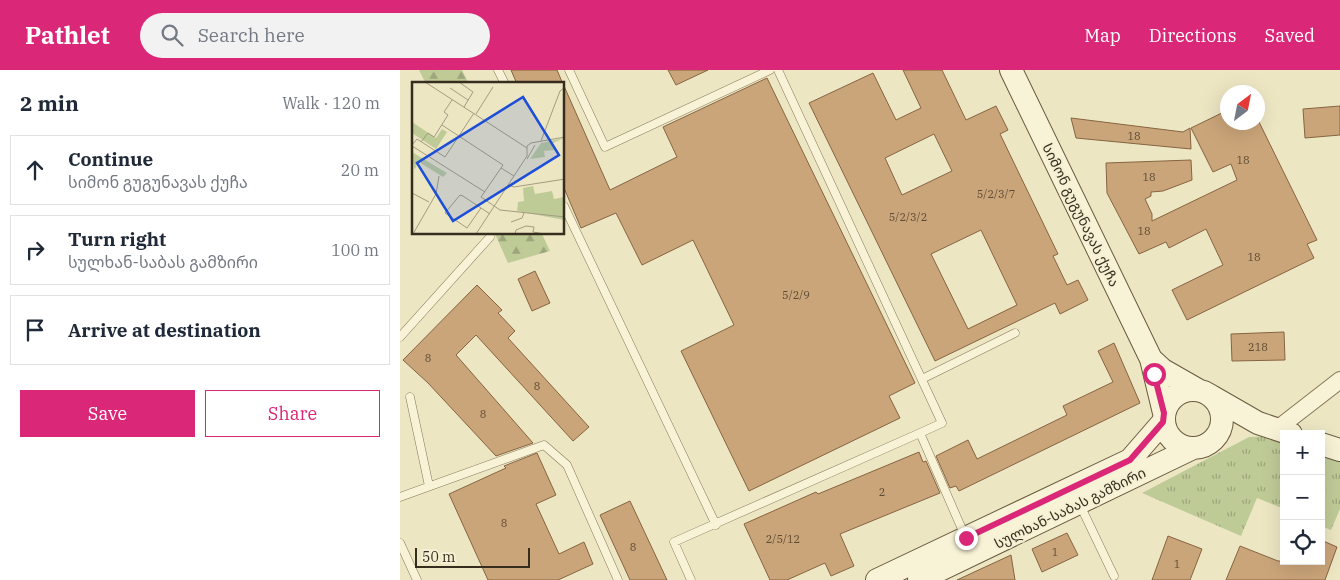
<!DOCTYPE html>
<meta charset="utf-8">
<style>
body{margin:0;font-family:"IBM Plex Serif","Noto Sans Georgian",serif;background:#f2f2f3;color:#1f2937}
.controls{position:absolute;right:15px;bottom:15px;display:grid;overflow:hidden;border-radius:0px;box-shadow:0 5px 20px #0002}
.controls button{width:45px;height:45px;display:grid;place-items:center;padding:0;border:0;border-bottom:1px solid #e0e1e3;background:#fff;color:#1f2937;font:25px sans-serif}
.compass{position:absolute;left:820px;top:15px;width:45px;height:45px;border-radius:50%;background:#fff;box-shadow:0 5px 20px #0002;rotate:32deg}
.scale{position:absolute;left:15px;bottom:12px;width:115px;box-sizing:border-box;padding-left:5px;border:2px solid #372d1e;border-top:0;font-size:14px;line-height:18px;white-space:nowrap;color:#372d1e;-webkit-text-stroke:4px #f5efd3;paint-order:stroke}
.stop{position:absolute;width:15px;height:15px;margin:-11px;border:4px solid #db2777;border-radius:50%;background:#fff}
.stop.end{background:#db2777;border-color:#fff;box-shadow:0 1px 5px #0008}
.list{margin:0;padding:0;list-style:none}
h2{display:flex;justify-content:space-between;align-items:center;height:65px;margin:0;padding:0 20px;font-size:21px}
h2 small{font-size:16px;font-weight:400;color:#747a83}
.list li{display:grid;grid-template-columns:32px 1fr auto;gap:15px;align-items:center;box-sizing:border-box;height:70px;margin:0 10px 10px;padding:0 10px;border:1px solid #e0e1e3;border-radius:0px}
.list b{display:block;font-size:19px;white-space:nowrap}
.list p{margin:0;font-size:16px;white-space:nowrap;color:#747a83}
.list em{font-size:16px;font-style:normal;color:#747a83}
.actions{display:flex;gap:10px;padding:15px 20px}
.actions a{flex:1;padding:11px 0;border:1px solid #db2777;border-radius:0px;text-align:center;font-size:18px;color:#db2777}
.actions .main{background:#db2777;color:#fff}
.icon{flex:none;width:28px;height:28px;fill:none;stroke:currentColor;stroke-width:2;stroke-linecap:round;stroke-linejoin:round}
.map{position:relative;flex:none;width:940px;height:510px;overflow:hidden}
header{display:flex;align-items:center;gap:30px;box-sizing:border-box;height:70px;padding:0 25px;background:#db2777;color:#fff}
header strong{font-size:24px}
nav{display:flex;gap:28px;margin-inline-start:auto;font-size:18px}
.search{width:350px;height:45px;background:#f2f2f3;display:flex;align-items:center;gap:12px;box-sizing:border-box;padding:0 18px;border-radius:28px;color:#747a83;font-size:19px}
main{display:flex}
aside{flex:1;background:#fff}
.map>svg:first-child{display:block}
.grass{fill:url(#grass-tufts)}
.forest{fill:url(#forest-firs)}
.building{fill:#cba57a;stroke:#866441;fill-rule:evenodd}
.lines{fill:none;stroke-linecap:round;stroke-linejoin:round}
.service-casing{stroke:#87785a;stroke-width:9}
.minor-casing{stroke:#87785a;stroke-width:18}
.secondary-casing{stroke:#69593e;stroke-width:24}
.service{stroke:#f8f2d6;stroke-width:8}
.minor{stroke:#f8f2d6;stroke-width:16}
.secondary{stroke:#f8f2d6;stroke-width:22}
.route{stroke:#db2777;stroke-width:6}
.labels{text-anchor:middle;stroke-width:4;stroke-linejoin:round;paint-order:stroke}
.number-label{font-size:11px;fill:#5c4b35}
.street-label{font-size:14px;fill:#372d1e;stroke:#f5efd3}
.inset-road{fill:none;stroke:#a49c81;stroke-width:1}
.view{fill:#1d4ed8;fill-opacity:0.15;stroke:#1d4ed8;stroke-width:2.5}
.inset-edge{fill:none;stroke:#372d1e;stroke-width:2.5}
</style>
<header>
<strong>Pathlet</strong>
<div class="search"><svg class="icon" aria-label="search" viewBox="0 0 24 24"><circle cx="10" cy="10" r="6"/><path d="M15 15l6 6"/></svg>Search here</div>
<nav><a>Map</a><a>Directions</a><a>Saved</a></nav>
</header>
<main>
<aside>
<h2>2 min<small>Walk · 120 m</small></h2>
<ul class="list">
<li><svg class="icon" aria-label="ahead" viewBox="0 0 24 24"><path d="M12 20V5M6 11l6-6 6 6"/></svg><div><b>Continue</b><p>სიმონ გუგუნავას ქუჩა</p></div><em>20 m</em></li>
<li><svg class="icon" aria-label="right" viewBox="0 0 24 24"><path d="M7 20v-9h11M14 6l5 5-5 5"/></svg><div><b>Turn right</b><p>სულხან-საბას გამზირი</p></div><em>100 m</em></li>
<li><svg class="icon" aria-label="arrive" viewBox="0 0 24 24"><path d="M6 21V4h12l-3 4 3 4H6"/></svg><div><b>Arrive at destination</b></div></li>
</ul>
<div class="actions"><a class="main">Save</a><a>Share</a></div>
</aside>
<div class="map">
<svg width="940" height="510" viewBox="0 0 940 510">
<defs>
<pattern id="grass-tufts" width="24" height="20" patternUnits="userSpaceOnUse" patternTransform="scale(1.25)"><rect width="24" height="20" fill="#bfcb97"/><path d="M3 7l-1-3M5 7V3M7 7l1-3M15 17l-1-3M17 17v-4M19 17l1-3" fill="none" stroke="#9ca57b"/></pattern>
<pattern id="forest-firs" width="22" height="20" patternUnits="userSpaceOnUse" patternTransform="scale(1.25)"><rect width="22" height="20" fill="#bfcb97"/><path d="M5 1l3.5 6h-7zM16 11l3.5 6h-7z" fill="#9ca57b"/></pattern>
</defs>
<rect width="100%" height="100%" fill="#ede6c3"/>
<path class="grass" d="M871,366L884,370V439L857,428L841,466L742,423L849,367Z
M921,383L940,389V439L931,460L921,456Z"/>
<path class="forest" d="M19,0H62L69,14H26Z
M95,164H142L150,181L108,193Z"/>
<path class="building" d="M111,0H157L163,14H117Z
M268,0H308L276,15Z
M503,0H542L566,50L596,36L608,60L600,64L658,184L653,186L667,215L678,210L688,230L660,244L655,233L535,291L409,33L473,3L496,50L521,38ZM534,64L552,101L502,125L485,88ZM581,160L617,235L568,259L531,184Z
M367,8L515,313L489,326L500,348L349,421L281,281L334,255L293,170L242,195L216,143L181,158L164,118V16L210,120L277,87L263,57Z
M940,36V65L905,68L903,39Z
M828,40V52H859L917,170L907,174L914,188L787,250L772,220L823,195L806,159L769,178L766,172L739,184L707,123L706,93L791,90L792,110L763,121L751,122V126L745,129L752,144V151L837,110L831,94L813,102L791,58Z
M671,48L783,62L790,58L791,79L676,68Z
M135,201L150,233L132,241L118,209Z
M77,215L102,240L98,243L115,261L108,268L189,357L173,371L76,265L56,285L133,373L96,386L28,313L3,290Z
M884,262L885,290L832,291L831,264Z
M714,273L740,333L559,421L556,416L550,418L536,386L568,370L577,389L667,345L663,336L713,312L698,281Z
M519,382L523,392L526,391L540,423L440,464L454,496L431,506L425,493L387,510H370L344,454L416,422L418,424Z
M137,383L156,425L136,434L159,484L184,472L193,494L158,510H88L49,424L106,398L104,396Z
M230,431L267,510H230L200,445Z
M667,463L678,485L642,502L632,479Z
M768,466L802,479L790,510H752Z
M921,470L937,477L925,510H826L840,476L878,491H921Z
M611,485L615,510H557Z"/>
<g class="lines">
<defs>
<path id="service" d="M98,0L105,14
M169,0L205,77L370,0
M378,0L542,353L520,363
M164,136L316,455
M0,267L90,167
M522,309L615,263
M10,327L29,416
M0,427L144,375L167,395L218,510
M680,435L714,506
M0,473L17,510
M291,510L274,472L520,363L565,466"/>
<path id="minor" d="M877,359L940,310"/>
<path id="secondary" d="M611,0L751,289L764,343
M751,289L763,300L798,320
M764 349a29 29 0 1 1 58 0a29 29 0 1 1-58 0Z
M811,326L858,353L891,364
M921,374L940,380
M477,510L730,390L763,352
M519,510L793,378"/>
</defs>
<use href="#service" class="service-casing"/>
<use href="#minor" class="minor-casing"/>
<use href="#secondary" class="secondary-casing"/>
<use href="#service" class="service"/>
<use href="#minor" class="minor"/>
<use href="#secondary" class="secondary"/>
</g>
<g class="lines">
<path class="route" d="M566,468L730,390L763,352L764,343L754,304"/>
</g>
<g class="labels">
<g class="number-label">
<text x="734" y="70">18</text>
<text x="843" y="94">18</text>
<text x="749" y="111">18</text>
<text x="596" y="128">5/2/3/7</text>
<text x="508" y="151">5/2/3/2</text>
<text x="744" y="165">18</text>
<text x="854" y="191">18</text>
<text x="396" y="229">5/2/9</text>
<text x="858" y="281">218</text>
<text x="28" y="292">8</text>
<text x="137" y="320">8</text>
<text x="83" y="348">8</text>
<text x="482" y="426">2</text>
<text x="104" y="457">8</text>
<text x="383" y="473">2/5/12</text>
<text x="233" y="481">8</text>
<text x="655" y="486">1</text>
<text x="777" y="498">1</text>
</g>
<g class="street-label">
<text transform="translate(681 145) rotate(64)" y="5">სიმონ გუგუნავას ქუჩა</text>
<text transform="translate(670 438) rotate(-26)" y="5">სულხან-საბას გამზირი</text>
</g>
</g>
<g transform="translate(12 12)">
<rect width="152" height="152" fill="#ede6c3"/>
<path d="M152,56L141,61L142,68L132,69L133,75L118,77L129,61ZM121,104L123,112L140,109L142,117L152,115V138L105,129L106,120L112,119L111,106Z" fill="#bfcb97"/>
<path d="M0,40L24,56L30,47L35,50L24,67L0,51ZM0,70L35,91L31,95L7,80L2,88Z" fill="#bfcb97"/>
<path class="inset-road" d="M13,0L115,66M47,0L61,10L52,25M38,6L56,18M64,32L81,5M30,43L91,83L89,86M129,59L148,9L153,5M9,60L16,51L22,55L36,33L32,30L40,18M119,61L153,55M0,63L5,57L33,75L62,31M0,64L73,110M115,77L123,63M102,94L89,86L69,115L88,128L153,135M96,103L102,105L153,97M0,111L17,120M69,126L55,146L33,131L48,113L51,114L78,132M99,140L110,136L112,131M1,152L24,112L27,94M64,152L115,74V64L119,61M103,152L104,148L114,144L122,145L121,150L132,152"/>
<path class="view" d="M111,15L147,73L41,139L5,81Z"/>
<rect width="152" height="152" class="inset-edge"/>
</g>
</svg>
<div class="controls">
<button>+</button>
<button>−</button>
<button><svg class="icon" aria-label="locate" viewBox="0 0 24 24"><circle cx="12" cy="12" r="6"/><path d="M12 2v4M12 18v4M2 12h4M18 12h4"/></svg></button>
</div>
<svg class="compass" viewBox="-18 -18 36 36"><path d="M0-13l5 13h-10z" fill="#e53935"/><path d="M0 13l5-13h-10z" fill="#747a83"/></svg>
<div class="scale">50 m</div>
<div class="stop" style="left:754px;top:304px"></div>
<div class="stop end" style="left:566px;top:468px"></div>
</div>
</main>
